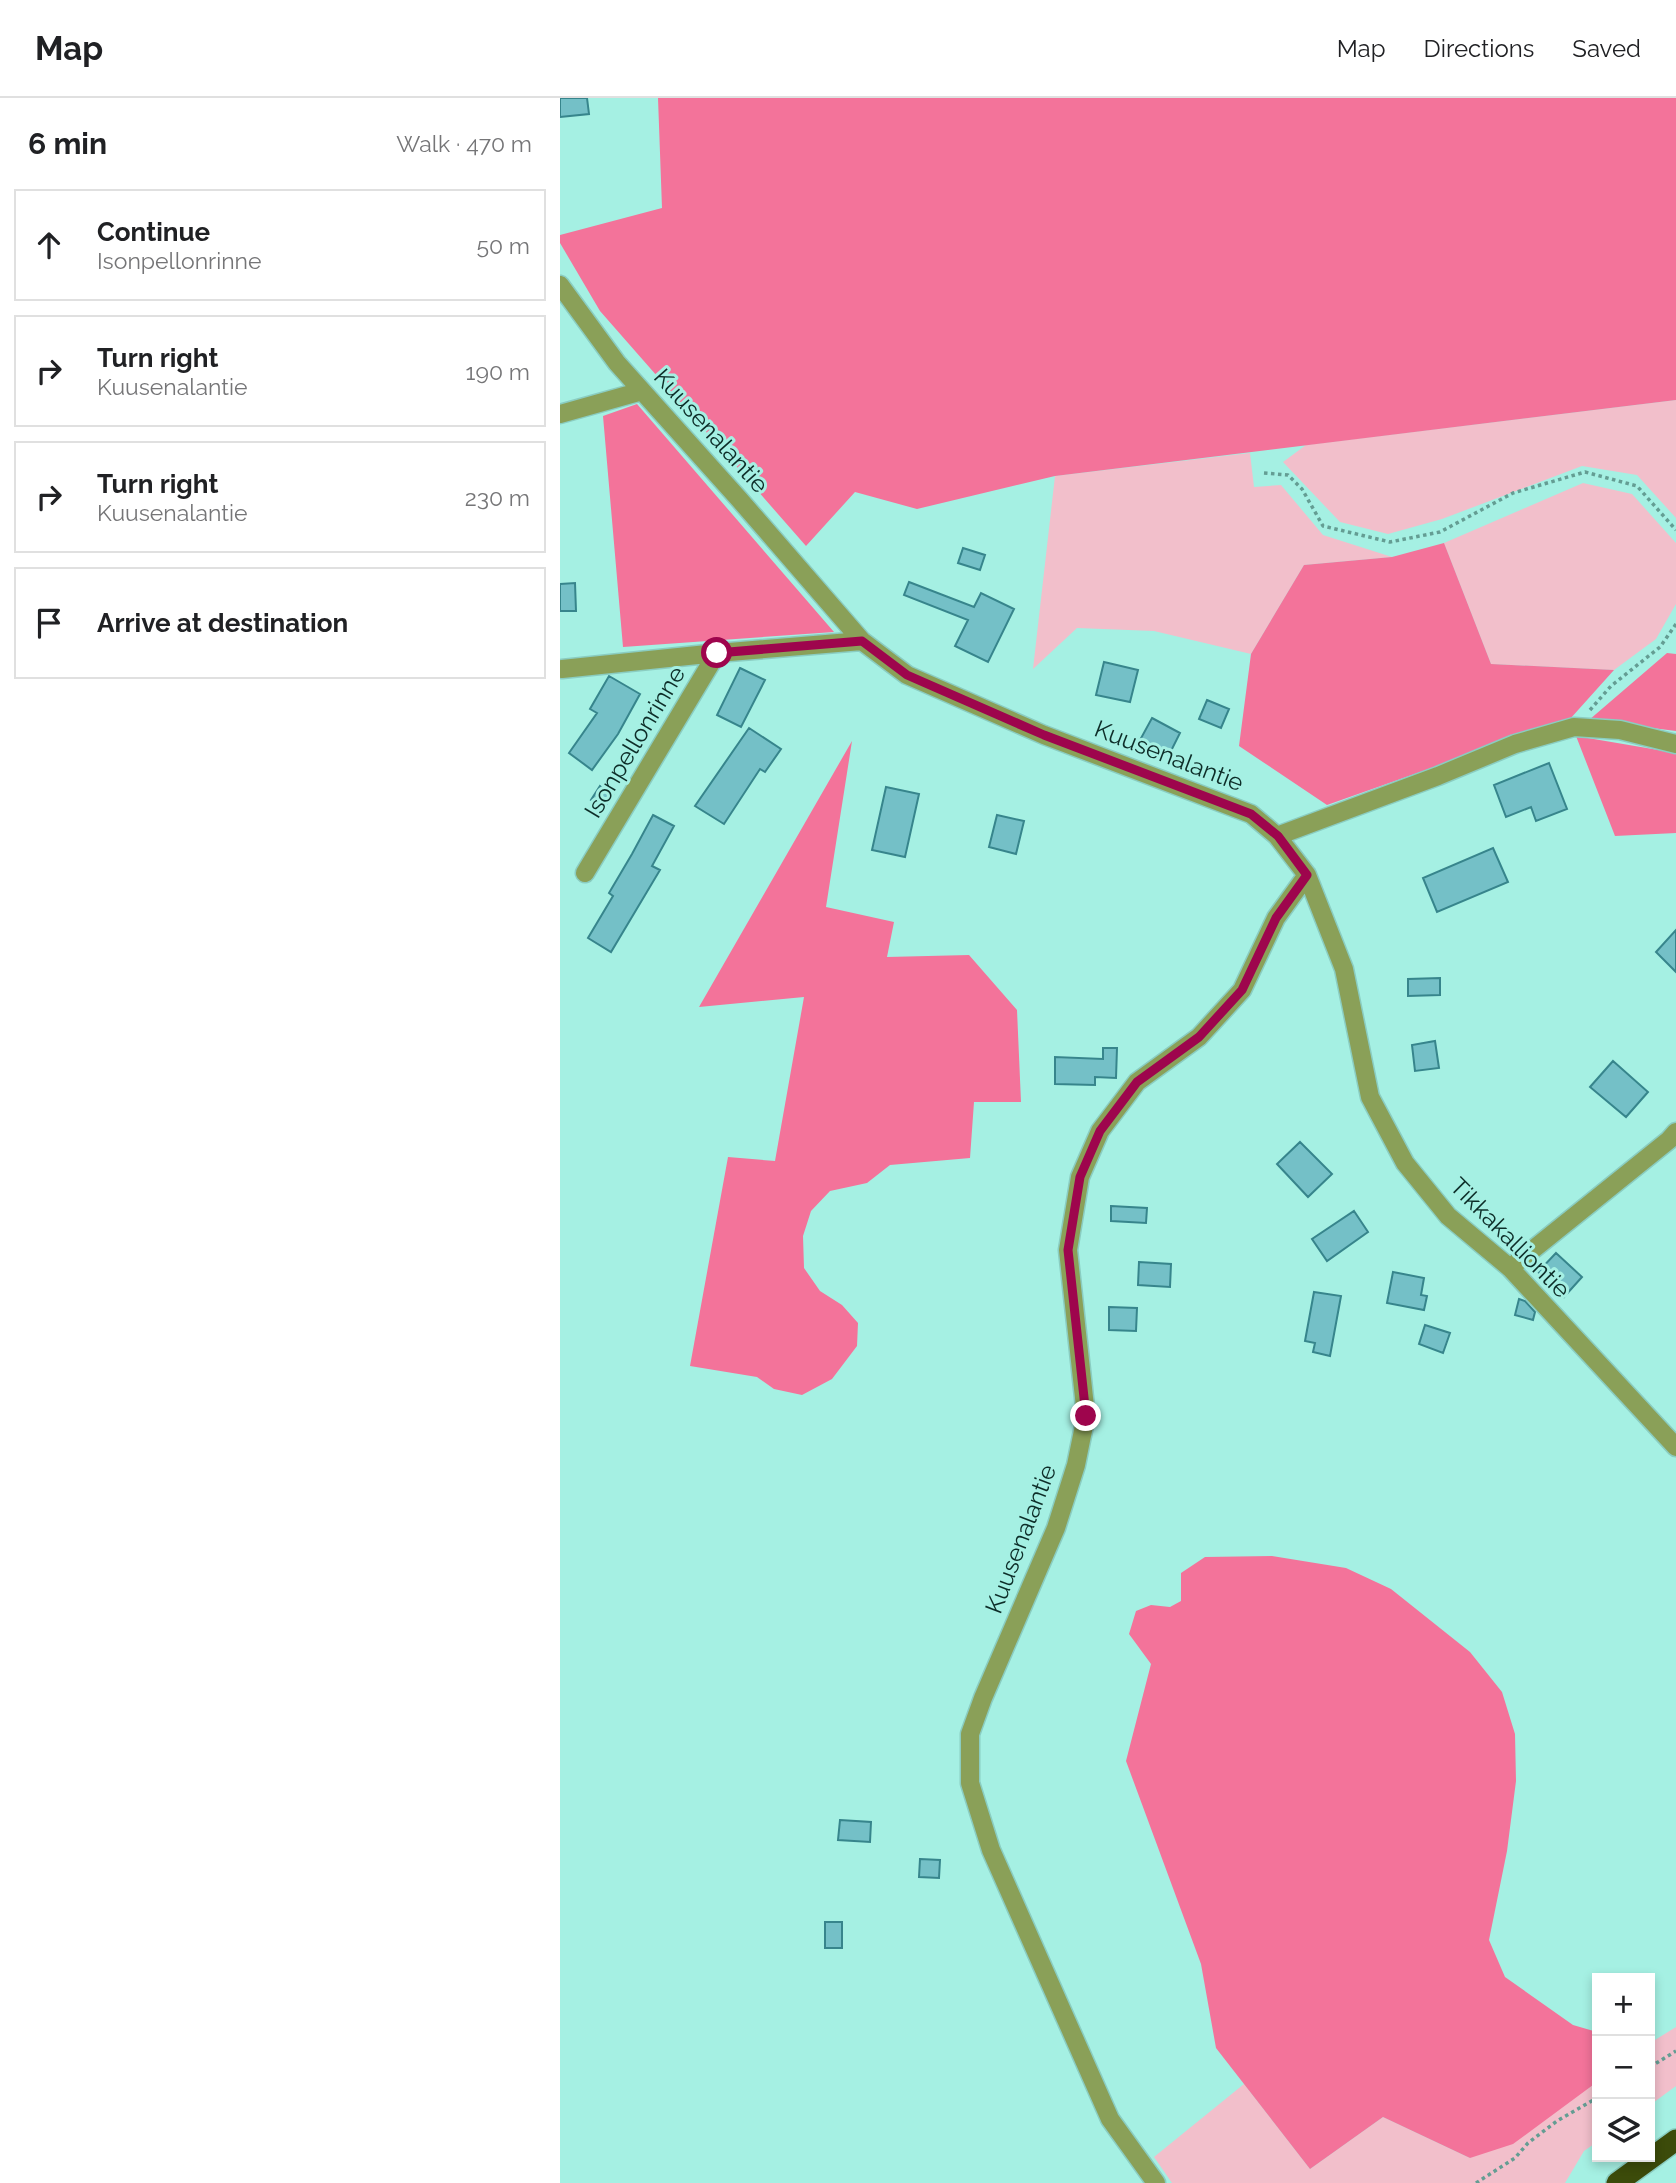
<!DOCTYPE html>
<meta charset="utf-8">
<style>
body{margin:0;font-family:Raleway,sans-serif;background:#f2f2f2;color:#202124}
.controls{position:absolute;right:21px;bottom:21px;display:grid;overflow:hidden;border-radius:0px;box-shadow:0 4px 10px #0003}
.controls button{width:63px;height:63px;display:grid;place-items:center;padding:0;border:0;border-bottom:2px solid #e0e0e0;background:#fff;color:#202124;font:35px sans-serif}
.stop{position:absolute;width:21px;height:21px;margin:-16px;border:5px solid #9e054d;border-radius:50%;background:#fff}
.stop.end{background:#9e054d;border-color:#fff;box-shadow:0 2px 7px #0008}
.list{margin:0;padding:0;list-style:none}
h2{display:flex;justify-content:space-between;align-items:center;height:91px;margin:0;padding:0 28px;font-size:30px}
h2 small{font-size:23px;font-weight:400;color:#757577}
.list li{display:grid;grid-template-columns:46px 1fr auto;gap:21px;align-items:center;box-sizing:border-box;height:112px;margin:0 14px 14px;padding:0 14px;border:2px solid #e0e0e0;border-radius:0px}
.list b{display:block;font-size:26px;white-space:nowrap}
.list p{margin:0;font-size:23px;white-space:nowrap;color:#757577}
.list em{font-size:23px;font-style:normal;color:#757577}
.icon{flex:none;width:38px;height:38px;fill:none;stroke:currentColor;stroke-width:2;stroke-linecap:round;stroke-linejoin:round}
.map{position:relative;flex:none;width:1116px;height:2085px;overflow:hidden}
header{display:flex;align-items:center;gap:42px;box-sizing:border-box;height:98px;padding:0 35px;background:#fff;border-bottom:2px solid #e0e0e0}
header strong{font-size:33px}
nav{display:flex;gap:38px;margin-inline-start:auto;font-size:24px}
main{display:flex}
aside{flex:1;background:#fff}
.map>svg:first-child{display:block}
.green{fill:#f2bfcb}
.forest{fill:#f3739a}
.building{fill:#74c0c7;stroke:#37858c;stroke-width:2}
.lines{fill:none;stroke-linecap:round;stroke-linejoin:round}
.minor-casing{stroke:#8acdc1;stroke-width:21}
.highway-casing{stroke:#8acdc1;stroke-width:24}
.path{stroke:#649d93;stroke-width:3.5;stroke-dasharray:3.5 3.5;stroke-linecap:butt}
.minor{stroke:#8aa058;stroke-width:18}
.highway{stroke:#3c4b0a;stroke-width:21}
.route{stroke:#9e054d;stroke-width:9}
.labels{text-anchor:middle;stroke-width:6;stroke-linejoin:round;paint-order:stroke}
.street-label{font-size:24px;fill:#0d2d28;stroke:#a5f0e3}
</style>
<header>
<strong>Map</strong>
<nav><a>Map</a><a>Directions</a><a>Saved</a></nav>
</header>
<main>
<aside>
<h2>6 min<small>Walk · 470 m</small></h2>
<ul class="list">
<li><svg class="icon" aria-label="ahead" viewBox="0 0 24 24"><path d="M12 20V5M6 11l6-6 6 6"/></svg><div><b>Continue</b><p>Isonpellonrinne</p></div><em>50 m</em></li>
<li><svg class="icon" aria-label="right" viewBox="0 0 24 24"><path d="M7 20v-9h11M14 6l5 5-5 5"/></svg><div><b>Turn right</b><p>Kuusenalantie</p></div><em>190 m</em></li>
<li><svg class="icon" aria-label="right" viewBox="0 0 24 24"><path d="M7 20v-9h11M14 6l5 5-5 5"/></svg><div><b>Turn right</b><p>Kuusenalantie</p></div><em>230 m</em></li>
<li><svg class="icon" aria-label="arrive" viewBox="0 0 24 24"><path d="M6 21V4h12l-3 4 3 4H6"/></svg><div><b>Arrive at destination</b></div></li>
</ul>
</aside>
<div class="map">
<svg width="1116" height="2085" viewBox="0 0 1116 2085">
<rect width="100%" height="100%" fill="#a5f0e3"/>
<path class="green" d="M1116,302V420L1077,377L1022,368L882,421L828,436L780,424L723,364L746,347Z
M690,355L694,389L721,387L763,437L832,459L744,467L691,556L594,533L517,530L473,571L495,378Z
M1023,385L1072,396L1116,445V506L1096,541L1054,572L931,566L884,445Z
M1116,1929V1988L1090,2007V1945Z
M1037,1982V2044L1024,2053L1005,2085H612L594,2059L684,1986L750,2071L823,2019L910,2060Z"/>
<path class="forest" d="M98,0H1116V302L495,378L357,411L295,394L246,448L40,213L0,145V137L102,110Z
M77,306L274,534L63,549L43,318Z
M884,445L931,566L1054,572L1010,621L767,707L679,648L691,556L744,467L832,459Z
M1107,555L1116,556V633L1029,622Z
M1016,638L1116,655V735L1055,738Z
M292,643L266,809L334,824L327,859L409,857L457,912L461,1004H414L410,1060L330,1067L307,1085L270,1093L251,1113L243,1138L244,1170L260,1193L282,1207L298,1225L297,1248L272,1281L242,1297L214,1291L197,1279L130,1268L168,1059L215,1063L244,899L139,909Z
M712,1458L786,1470L831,1491L910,1554L942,1594L955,1636L956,1683L947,1753L929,1842L945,1879L1013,1927L1037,1934V1984L953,2046L910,2060L823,2019L750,2071L656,1950L641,1866L566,1663L591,1566L569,1536L576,1513L591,1507L610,1509L621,1503V1475L645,1459Z"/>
<path class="building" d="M0,0H27L29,16L0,19Z
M403,450L425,457L420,472L398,465Z
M349,484L414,509L421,495L454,511L428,564L395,548L408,522L344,497Z
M15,485L16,513H0V486Z
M544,564L578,572L570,604L536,597Z
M180,570L205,582L181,629L157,617Z
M49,578L80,596L58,636L32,672L9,655L37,615L30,611Z
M647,602L669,611L661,630L639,621Z
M592,620L620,635L609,657L580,642Z
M189,630L221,651L205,674L200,671L164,726L135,708Z
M989,665L1007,711L976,723L971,709L946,719L934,687Z
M40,688L53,697L44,710L31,702Z
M326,689L359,696L345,759L312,752Z
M93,717L114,728L92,768L100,772L51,854L28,840L53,798L49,795L72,756Z
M437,717L464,723L456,756L429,749Z
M933,750L948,784L877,814L863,780Z
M1116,832V874L1096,854Z
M880,880V897L848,898V881Z
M875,943L879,970L855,973L852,947Z
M543,950H557L556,980L535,979V987L495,986V959L543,961Z
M1053,963L1088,994L1066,1019L1030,989Z
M740,1044L772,1076L748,1099L717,1066Z
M551,1108L587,1110L586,1125L551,1123Z
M794,1113L808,1134L767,1163L752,1141Z
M996,1155L1022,1179L1004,1199L978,1174Z
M579,1164L611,1166L610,1189L578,1187Z
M833,1174L864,1180L861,1197L867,1198L864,1212L827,1205Z
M754,1194L781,1198L770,1258L753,1254L755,1245L745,1243Z
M959,1201L965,1203L975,1214L973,1222L955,1217Z
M549,1209L577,1210L576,1233L549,1232Z
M865,1227L890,1235L883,1255L859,1246Z
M280,1722L311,1724L310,1744L278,1742Z
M360,1761L380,1762L379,1780L359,1779Z
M265,1824H282V1850H265Z"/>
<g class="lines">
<defs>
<path id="minor" d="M0,187L57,265L179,401L302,543L347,577L484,637L691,716L717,738L747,777L716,820L682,892L639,939L577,984L540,1033L520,1079L508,1152L526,1318L516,1367L496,1430L423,1600L410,1636V1685L431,1752L550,2021L596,2085
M0,316L82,293
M2,571L157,555
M717,738L878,678L955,646L1014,629L1060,632L1116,646
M25,775L157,555L302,543
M747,777L784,871L810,999L845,1065L888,1118L950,1170L1116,1349
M950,1170L1109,1042L1116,1034"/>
<path id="highway" d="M1057,2085L1116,2042"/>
</defs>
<use href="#minor" class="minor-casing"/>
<use href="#highway" class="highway-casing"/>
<path class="path" d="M704,375L728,377L742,391L763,428L830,444L880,434L953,395L1025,374L1077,388L1116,432
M1030,612L1051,588L1100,549L1116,526
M1090,1969L1116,1953
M916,2085L955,2060L968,2045L997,2023L1037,2000"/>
<use href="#minor" class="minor"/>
<use href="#highway" class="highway"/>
</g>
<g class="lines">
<path class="route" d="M157,555L302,543L347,577L484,637L691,716L718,738L747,777L716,820L682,892L639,939L577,984L540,1033L520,1079L508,1152L526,1318"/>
</g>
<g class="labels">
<g class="street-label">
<text transform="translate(151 333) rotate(48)" y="8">Kuusenalantie</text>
<text transform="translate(75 644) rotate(-59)" y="8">Isonpellonrinne</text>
<text transform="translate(609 658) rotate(21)" y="8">Kuusenalantie</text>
<text transform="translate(950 1140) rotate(45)" y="8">Tikkakalliontie</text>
<text transform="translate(461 1441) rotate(-69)" y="8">Kuusenalantie</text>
</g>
</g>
</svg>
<div class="controls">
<button>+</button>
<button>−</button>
<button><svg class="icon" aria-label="layers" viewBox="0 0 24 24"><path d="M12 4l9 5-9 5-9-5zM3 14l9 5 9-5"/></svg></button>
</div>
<div class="stop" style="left:157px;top:555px"></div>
<div class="stop end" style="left:526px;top:1318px"></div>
</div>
</main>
